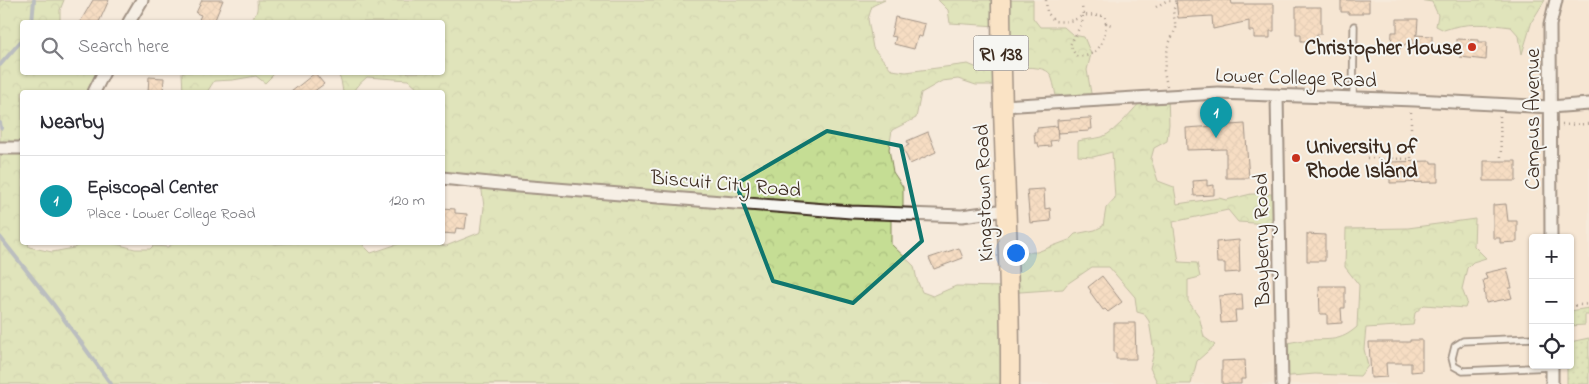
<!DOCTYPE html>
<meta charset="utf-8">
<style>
body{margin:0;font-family:"Indie Flower",sans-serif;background:#f2f2f3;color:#2b2b33}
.controls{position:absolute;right:15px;bottom:15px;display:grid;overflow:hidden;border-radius:5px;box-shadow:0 1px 4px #0004}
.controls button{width:45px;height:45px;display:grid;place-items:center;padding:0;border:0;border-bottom:1px solid #e1e1e2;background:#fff;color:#2b2b33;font:25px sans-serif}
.you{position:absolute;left:1015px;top:252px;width:18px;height:18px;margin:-12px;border:4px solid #fff;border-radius:50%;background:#1a73e8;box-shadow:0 0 0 8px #1a73e833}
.badge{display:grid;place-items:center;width:32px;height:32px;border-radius:50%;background:#c8321e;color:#fff;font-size:16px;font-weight:700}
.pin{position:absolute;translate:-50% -41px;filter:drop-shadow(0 1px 2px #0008)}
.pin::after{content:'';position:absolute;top:26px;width:18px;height:15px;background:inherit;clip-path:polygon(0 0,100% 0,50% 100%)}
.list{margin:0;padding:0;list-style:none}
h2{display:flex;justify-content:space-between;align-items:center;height:65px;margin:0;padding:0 20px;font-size:21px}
h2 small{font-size:16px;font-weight:400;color:#7c7c81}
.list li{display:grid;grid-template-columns:32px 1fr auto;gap:15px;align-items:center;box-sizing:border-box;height:90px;padding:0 20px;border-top:1px solid #e1e1e2}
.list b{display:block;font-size:19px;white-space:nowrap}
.list p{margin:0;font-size:16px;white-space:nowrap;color:#7c7c81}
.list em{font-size:16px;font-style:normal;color:#7c7c81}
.icon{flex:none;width:28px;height:28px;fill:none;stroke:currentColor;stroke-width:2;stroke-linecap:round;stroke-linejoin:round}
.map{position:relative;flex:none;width:1589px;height:384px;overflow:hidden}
.search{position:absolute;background:#fff;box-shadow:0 1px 4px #0004;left:20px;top:20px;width:425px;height:55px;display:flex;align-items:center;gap:12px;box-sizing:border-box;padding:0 18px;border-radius:5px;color:#7c7c81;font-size:19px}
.panel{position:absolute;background:#fff;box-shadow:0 1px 4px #0004;left:20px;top:90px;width:425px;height:155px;border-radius:5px}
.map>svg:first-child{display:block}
</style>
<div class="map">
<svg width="1589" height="384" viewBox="0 0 1589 384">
<defs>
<pattern id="grass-dots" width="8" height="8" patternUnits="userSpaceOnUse" patternTransform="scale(1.25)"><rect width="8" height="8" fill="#c5dd94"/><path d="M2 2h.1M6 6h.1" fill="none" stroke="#aabe7f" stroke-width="1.8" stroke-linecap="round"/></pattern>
<pattern id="forest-crowns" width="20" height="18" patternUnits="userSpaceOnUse" patternTransform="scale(1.25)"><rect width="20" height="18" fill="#c5dd94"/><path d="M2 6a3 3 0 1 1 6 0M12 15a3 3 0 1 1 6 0" fill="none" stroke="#aabe7f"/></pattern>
<pattern id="building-cross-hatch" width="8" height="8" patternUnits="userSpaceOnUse" patternTransform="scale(1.25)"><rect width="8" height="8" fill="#f7cea6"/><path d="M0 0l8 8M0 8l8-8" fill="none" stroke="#d5b18e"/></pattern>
</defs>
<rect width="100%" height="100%" fill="#f6eadb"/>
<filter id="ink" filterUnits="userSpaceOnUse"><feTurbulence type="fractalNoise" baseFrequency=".02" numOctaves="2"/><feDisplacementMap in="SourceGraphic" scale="10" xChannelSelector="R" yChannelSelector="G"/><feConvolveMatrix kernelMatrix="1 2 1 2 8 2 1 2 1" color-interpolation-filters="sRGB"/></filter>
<g filter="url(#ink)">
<path fill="#f6e2cb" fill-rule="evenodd" d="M1002,0h587v384h-573zM1533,238h37v127h-37z"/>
<path fill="url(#grass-dots)" stroke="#808459" d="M1589,308v7h-4v10l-15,1v-15z
M1589,338v46h-22v-19h3v-23z"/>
<path fill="url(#forest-crowns)" stroke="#808459" d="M0,0h64l-4,10v12h-38v50l82,1 -10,19h-72v150l6,1 1,4 23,5 22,-4 9,-6 29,1 23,6h15l3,-3 15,1 7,-5h96l4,2 24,-2h61l11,11 30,-10h27l18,3 35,-14 3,-25 -3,-24 -38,-5 -1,-86h-22l-1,-2 -11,-10 -41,-3 -11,10 -3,5h-10l-2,-12 -4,-7 105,-1v-50h-194c9,-7 10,-11 9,-22h628l-13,6 -4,13 5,29 19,22 14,2 62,-8 7,3h23l-1,-41 -47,-3 -2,-13 -10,-10h95v18l7,9h24l9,8 11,2 7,17 -4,16 5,29 -35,2c-2,-8 -3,-20 -7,-27 -6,-10 -38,-6 -49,-5l-2,16h-23l-18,-6 -16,2 -21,12 -5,25 -24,12 -3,19 4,23 10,15v24l-12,2v31l23,22 3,14 5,12 11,4 23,-10 49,1v-34l32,-1 32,-12 6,-6 20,-4 8,-4 3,-18 9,-10 -3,-46 -19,5 -15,-1v-15c7,-2 17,-2 24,-4 15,-6 31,-28 43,-40l23,-2 1,29 -2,17 -13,7 -3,11 7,22 16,6 3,17 42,-6 7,2 25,-6h23l1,19 -5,11 -32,-2 -10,-12 -55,12 6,40 18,1 3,14 -12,3v21l11,15 5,21 11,8 -18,16 -6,23h-33l-8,-16 4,-16 -5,-31 -5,-7 -7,-2 -2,-15 -26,-30h-17l-25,17 -4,5 -57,4 2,91h-1008z
M1419,0h126l-13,21 -10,33 -3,-18 -8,-9c-23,-3 -45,-5 -67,3l-8,-4 2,-11 -6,-13z
M182,73v-1l93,1 -10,10 -9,-7 -23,4 -19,1 -7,11h-24z
M1475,219l-1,27 12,12 -13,4 -6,6 -5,21 5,13 -2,6 -41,-3 -9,8 -2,12 -47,3 -2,21 4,17 -8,10 -45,-2 -36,3 -1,-32c10,-2 21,-5 31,-5 21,-1 31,2 48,-13l2,-42 -14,-18 1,-38 62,-1z"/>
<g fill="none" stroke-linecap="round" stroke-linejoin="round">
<path stroke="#73899e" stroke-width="4" d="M32,22l2,-22
M0,65l22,-25
M0,123l1,5
M0,237l53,67 58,80"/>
</g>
<path fill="url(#building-cross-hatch)" stroke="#3b2a1e" d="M93,0h16l-10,22h-19z
M202,0h21l-9,22h-16l3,-7 -5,-2z
M1176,0h55l1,4h42v27h-4v7h-16v-7h-5v-10l-36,8 -1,-13 -34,2z
M1341,0h28v12h-7v2h-14v-2h-7z
M1296,7h25v27h-4v7h-16v-7h-5z
M895,17l30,7 -3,13 -4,-1 -4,13 -20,-5 2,-7 -5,-1z
M1397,19h21l-1,15 -2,1 17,1v11l-19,-1v-8l-15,12h-7l1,-18h5z
M1457,39l21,1v2h9l-1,18 -26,-3v-6h-3z
M315,73l9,11 -11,8h-22z
M149,77l15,1 -1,14h-15z
M1088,118h3l1,11h-3v2l-31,2 -1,-13z
M1245,124l4,54h-23v-29l-39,1 -1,-22z
M1057,126l1,14 -8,1 1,5 -12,1 -1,-4h-3l-1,-11h3v-4z
M928,132l8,20 -26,12 -7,-16 6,-3 -2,-4z
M1431,161v2h7v19l-48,1v-21z
M1484,161h32v20h-32z
M1207,180v6l7,-1v10l-20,1 -1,-15z
M1044,189l1,20 5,-1 1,13 -21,2 -3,-33z
M1506,204l2,17h9v21l-17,1v-5h-7v-33z
M442,208l13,1v4l12,1 -2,15 -9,-1 -1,6 -13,-1z
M1307,234l18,1v26h-18z
M1239,240l1,32 -15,1v-10h-8l-1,-21z
M959,248l4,10 -29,11 -5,-11z
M1507,268l5,20h-3l3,10 -26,5 -2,-13h1l-2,-10 4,-1 -2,-6z
M1102,276l20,26 -14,10 -3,-3 -2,1 -13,-18 1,-1 -3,-4z
M1319,286h26v22h-4l1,15 -15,1v-10h-7z
M1242,294l1,16h-8l1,12 -15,1 -2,-27z
M1114,323h21l1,36h-20v-6h-2z
M1410,340h12v31l-11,1v-9h-25l1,14 -16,1 -2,-36h41z
M1245,360l1,19h-5v5h-19v-23z"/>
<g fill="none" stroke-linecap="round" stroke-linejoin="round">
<g stroke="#3b2a1e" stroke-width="9">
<path id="service" d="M1353,97l1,-71
M1533,338l-70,3 -8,5 -3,12 2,8 9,5 89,-4"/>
</g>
<g stroke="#3b2a1e" stroke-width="15">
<path id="minor" d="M129,22l13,-22
M94,92l10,-20
M1277,95l5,289
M1002,106l216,-13 197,7 135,7 39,-3
M0,148h22
M442,178l76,8 333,26 111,4 44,-6
M1551,238l-1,-213 6,-25
M1552,365v19"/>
</g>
<g stroke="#3b2a1e" stroke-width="21">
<path id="primary" d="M1001,0c0,128 10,256 9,384"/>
</g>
<path stroke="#3b2a1e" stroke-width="2.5" stroke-dasharray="1 4" stroke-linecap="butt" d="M1046,0l1,12 7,9c10,1 20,1 29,-6l-1,-9
M1156,7l10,-6h11l-4,10 3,17 -8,18 -4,25 3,15
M1106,23l-1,-7 -22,-1 -1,8 -12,22 6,11c21,3 29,-14 30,-33l8,3
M1500,116l1,43
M1562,125l27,-1
M1367,158l44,1v-47
M1570,306l19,-2"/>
<use href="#service" stroke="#f6f6f2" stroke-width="5.5"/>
<use href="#minor" stroke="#f6f6f2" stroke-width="11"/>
<use href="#primary" stroke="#fedbac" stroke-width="18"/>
</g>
</g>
<path d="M0 0H1589V384H0ZM827,131l74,15 21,95 -69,62 -80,-22 -37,-97z" fill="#f6eadb" fill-opacity=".55" fill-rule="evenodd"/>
<path fill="none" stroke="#0f766e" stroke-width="4" stroke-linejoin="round" d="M827,131l74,15 21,95 -69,62 -80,-22 -37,-97z"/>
<g fill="#c8321e" stroke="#f6f6f2" stroke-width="2">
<circle cx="1472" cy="47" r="5"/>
<circle cx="1296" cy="158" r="5"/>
</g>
<g text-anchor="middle" stroke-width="4" stroke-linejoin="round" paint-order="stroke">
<rect fill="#f6f6f2" stroke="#73675e" stroke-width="1" x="973.5" y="35.5" width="55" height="35" rx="4"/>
<g font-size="20" font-weight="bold" fill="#3b2a1e">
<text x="1001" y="60">RI 138</text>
</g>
<g font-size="21" font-weight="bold" fill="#3b2a1e" stroke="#f6f6f2" text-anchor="end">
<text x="1462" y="54">Christopher House</text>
<text x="1306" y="153" text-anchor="start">University of<tspan x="1306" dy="24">Rhode Island</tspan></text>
</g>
<g font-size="21" fill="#3b2a1e" stroke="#f6f6f2">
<text transform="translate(1296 77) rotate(2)" y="7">Lower College Road</text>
<text transform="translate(1532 119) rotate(-90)" y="7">Campus Avenue</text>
<text transform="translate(726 183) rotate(5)" y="7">Biscuit City Road</text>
<text transform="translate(983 193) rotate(-92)" y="7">Kingstown Road</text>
<text transform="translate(1261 240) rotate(-91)" y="7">Bayberry Road</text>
</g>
</g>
</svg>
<div class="controls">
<button>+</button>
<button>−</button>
<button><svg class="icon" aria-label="locate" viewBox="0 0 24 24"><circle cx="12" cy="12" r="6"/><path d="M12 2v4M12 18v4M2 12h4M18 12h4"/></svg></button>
</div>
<div class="you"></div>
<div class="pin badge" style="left:1216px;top:138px;background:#0f9aa8">1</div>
<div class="search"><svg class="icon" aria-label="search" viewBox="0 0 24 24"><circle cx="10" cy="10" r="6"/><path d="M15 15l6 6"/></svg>Search here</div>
<section class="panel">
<h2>Nearby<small></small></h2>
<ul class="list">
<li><span class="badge" style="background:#0f9aa8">1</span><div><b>Episcopal Center</b><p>Place · Lower College Road</p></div><em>120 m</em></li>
</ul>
</section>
</div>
